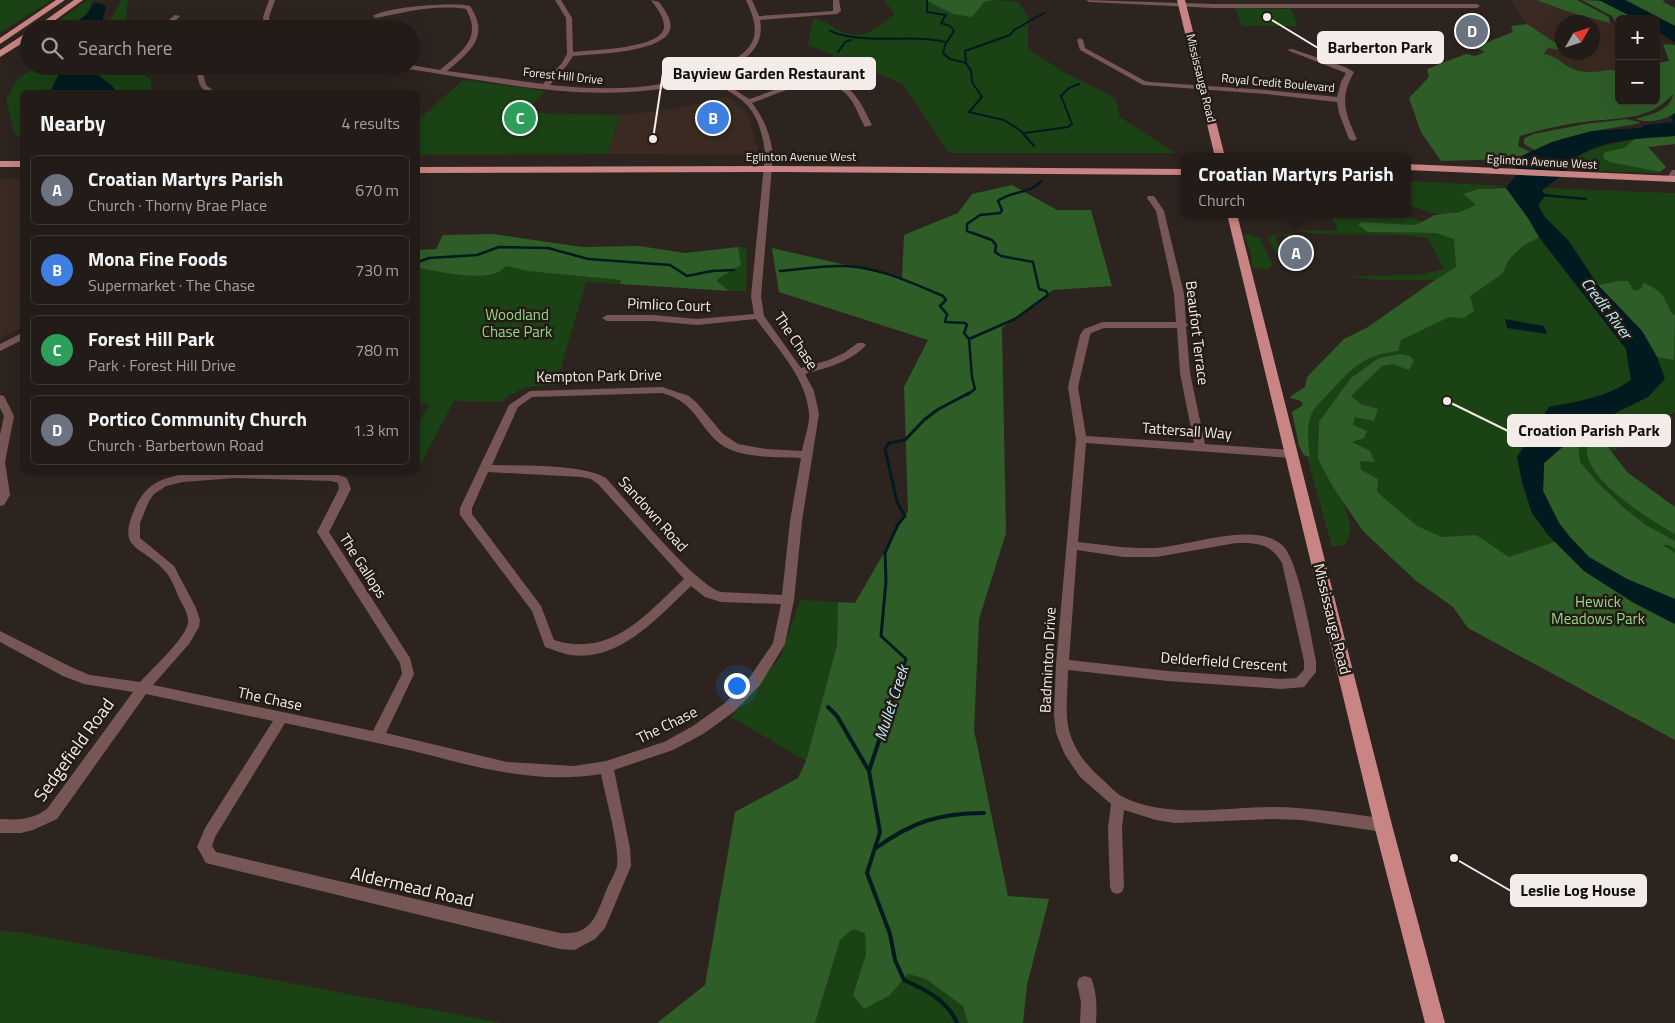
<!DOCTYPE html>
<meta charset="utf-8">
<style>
body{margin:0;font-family:"Titillium Web",sans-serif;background:#2a2420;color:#f1f3f6}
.controls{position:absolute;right:15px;top:15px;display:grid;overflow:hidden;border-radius:8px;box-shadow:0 5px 20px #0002}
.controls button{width:45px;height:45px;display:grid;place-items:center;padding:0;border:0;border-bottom:1px solid #3f3936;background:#221b17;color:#f1f3f6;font:25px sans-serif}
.compass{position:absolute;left:1555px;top:15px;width:45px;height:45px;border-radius:50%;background:#221b17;box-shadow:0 5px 20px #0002;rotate:51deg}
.you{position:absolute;left:736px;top:685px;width:18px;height:18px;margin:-12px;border:4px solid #fff;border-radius:50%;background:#1a73e8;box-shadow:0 0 0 8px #1a73e833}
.badge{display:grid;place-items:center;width:32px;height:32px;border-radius:50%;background:#8c9099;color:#fff;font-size:16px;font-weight:700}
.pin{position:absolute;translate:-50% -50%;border:2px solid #fff;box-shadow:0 1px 5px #0006}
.popup{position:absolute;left:1181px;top:153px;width:230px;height:65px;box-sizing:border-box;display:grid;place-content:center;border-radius:8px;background:#221b17;filter:drop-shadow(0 1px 4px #0005);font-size:16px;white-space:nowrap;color:#a2a1a1}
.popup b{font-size:19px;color:#f1f3f6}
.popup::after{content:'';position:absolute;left:50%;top:100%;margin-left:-10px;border:10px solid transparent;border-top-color:#221b17}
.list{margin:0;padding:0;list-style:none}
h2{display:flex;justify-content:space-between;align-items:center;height:65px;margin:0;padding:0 20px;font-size:21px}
h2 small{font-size:16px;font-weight:400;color:#a2a1a1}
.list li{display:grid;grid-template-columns:32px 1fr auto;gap:15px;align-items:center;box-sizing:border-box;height:70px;margin:0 10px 10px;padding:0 10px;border:1px solid #3f3936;border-radius:8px}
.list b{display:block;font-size:19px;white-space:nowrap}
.list p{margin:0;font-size:16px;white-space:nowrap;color:#a2a1a1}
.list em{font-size:16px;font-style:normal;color:#a2a1a1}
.icon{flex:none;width:28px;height:28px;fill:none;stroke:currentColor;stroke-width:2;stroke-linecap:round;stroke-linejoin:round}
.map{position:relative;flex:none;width:1675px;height:1023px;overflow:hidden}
.search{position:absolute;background:#221b17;box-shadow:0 5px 20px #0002;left:20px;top:20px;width:400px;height:55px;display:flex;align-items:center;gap:12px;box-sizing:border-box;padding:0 18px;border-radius:28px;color:#a2a1a1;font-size:19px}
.panel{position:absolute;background:#221b17;box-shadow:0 5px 20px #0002;left:20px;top:90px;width:400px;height:385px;border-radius:8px}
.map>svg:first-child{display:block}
</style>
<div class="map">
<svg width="1675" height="1023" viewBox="0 0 1675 1023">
<rect width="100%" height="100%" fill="#2e241f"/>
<path fill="#3a2a21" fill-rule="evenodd" d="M1510,0h24l85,25v45l-31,3 -15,-4 -18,-12 -11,-3 4,-6 11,2 3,-3 -35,-23zM1562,22h30v30h-30z
M728,97l17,14 4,8 8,28v5l-4,3 -145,-1 12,-39 50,-5z
M0,179h22v149l-22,10z"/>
<path fill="#1b4215" d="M0,0h52l-52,33z
M88,0h7l-6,2 2,3 -4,9 -20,15h-20z
M121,0h7l-4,29h-17c2,-12 11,-19 14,-29z
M884,0h41l28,14 26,-5 5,-7 9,-2 25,2 10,15v32l39,25 48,24 5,19 55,36h-226l-46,-69 -95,-39 5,-26c11,1 16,6 25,11 24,13 39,-2 57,-16z
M1235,8l56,1 7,17h-56z
M40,66h32l-14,10 -8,16h-28v44l-7,-1 -9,-35 12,-22z
M86,66h48l17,14 1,12h-35l-6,-7z
M463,80l82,11 -19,19 24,4 70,1 -12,39 -190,1v-35z
M1635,139l-11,9 -19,4 4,10 51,10 -2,1 -93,-3c16,-23 45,-25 70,-31z
M1407,181l101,5 -30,3 -14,5 12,11c-32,13 -38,11 -69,-1z
M1544,188l131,5v219l-77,49 77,53v226l-192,-175 -143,-75 11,39 -5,15 -14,3 -36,-130 26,-31 186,-142 31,-7 87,112 5,31c-23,17 -55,22 -82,27l-31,50 4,25 10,31 16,22 -4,-72 39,-34 65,-32 -50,-112 -30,-45 -24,-24 -6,-11 8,-10 -4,-4z
M1330,214h71l21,8 -6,3 -53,-3 5,10 68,1 18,6 2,28 -21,13h-59l-27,-4 70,-1 25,-6 -16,-31 -22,-3 -87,-1 -25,-4 44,1z
M1248,234l12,4 12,27 -5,5 -15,-3v-10l-8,-22z
M1273,235c13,-1 29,-2 39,7l2,13h-5l-4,-10h-5l-3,-8 -17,-2 -5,3 6,13 3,1 1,2h-8l-9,-15z
M738,247h9l-1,44h-17l-12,-10 2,-3 21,-13z
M506,266l21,5 95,9 -2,4 -34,-2 -30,103c-25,1 -35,1 -55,17l-47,-1 -36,68v-43l11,-22 -11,-1v-135l53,8z
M800,600l38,2 -1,43 -31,116 -75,-44 50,-61z
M853,929l12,4 1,21 -13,41 36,1 19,-22 18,5 37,27 5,17h-153l25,-83z
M0,931l18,1 484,91h-502z"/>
<path fill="#2e5d28" d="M925,0h68l-9,2 -12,15 -19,-3z
M1536,0h41l32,17 1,6 -38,-10z
M1582,0l20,1 34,18h-17v4l-4,-1 -3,-6z
M1625,0h39l-1,2 12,6v18z
M1527,24l35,23 -3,3 -11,-2 -4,6c16,3 19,12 32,16 18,5 27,-1 43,0v31h37v-38l13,-2 -6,-17 12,1v68c-10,7 -27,11 -39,6 14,-5 35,-8 37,-25 -24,28 -56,23 -89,28 -18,2 -46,8 -64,14l-2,10 14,7 -17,6 -74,2 -20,-29 -12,-34 20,-21 -2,-8 39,-15 9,2 10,-4 -10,-5 38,-15 -2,-6z
M1627,119l14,4c-36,7 -73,9 -105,28l-12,-7v-6l10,-4 51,-10z
M1675,136v8l-27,3 18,20 -6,5 -51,-10 -6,-4 2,-6 19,-4 11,-9z
M1012,185l45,25h34l21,76 -59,4 -51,38 4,205 -27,86 -5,111 34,166 41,3 -22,86 -4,38h-55l-5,-17 -37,-27 -18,-5 -19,22 -25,13 -11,-14 13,-41 -1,-21 -12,-4 -13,11 -25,83h-158l48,-38 30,-173 63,-34 8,-17 31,-116 1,-43 17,1 53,-92 -4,-124 24,-47 -149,-48 -7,-44 130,30 2,-43 54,-22 14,-19z
M1506,188l22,30 11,19 -16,9 -14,13 -7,15 -32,22 4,15 -10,7 -15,-1 -48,23 -3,11c-34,4 -45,16 -67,40 -6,7 -14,13 -18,20 -7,12 -5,33 -3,46l-6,-2 -5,-9 -7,-34 11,-7 -2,-4 -11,-3 1,-2 14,-9 2,-10 37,-38 24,-12 67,-47 21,-13 -2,-28 -18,-6 -68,-1 -10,-7 4,-3 54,3 19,-10 24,-3 17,-7 -13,-11 15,-5z
M493,234l89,13 57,-1 46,7 53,-6 3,18 -22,13 -2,3 12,10 -109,-7 1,-4 -94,-9 -21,-5c-15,19 -67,5 -88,2v-18l18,-1 7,-14z
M1619,281h9l6,10 8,-3 1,-5c20,8 20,12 29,31l3,1 -1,45 -17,-3 -15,-26 -44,-46z
M1400,354l10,2 4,5 -5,9 -16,-6 -11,2 -31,30 10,8 17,5 -4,12 -19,-4 -2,8 14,6 -3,7 -12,4 18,9 5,11 -15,-1 1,9 17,9 -1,13 40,34 25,11 34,-2 33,22 46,-15 29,29 50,32 41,21v116l-207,-112 -15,-21 -38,-27 -52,-49 -30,-44 -15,-28 1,-37 32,-44 28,-20z
M1597,433l30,39 48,35v27c-23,-13 -119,-70 -78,-101z
M1577,435l3,27 18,21 26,25 22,17 29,16v8l-6,-4h-6l12,8v46l-48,-20 -38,-22 -19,-20 -11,-14 -16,-32 1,-28z"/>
<path fill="#001a20" d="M1599,0h26l50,26v17l-19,-13v-11h-20z
M94,3l9,1 3,3 -6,22h-33l20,-15z
M72,66h14l25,19 6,7h-67l8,-16z
M1675,113v23c-31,2 -79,3 -103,25 -4,4 -6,9 -9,13 -6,6 -15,10 -21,17l4,4 -8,10 6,11 24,24 30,45 44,46 15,26 8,22 -17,18 -65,32 -39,34 -1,28 16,32 11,14 19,20 38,22 48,20v25l-41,-21 -50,-32 -36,-36 -16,-22 -10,-31 -5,-25 32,-50c27,-5 59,-10 82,-27l-5,-31 -87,-112 -11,-19 -22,-30 10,-13 -1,-16 37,-17 40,-11 49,-3 4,-3 28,-3 -2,-6z
M1505,319l39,7 3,8 -40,-6z"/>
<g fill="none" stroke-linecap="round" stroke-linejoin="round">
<path stroke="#001a20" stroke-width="2" d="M927,0v12l19,3 -5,8 9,3 4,5 -9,14 -2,8 7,6 16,4 5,8 1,11 10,15 -13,15 35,8 17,11 13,15
M830,31c38,15 77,2 116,11
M838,52l7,-10 6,-2
M966,63l-1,-12 45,-16 4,-5 30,-17
M1025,133l43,-6 4,-3 -11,-28 8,-8 10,-4"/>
<path stroke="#001a20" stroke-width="2.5" d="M1542,195l44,4
M418,262l11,-4 48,-3 22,-8 49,1 40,11 82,6 17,11 25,-5 22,-1
M780,271c22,-2 44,-6 66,-5 35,2 66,17 97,30l3,4 -6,6 7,8 -2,8 20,1 2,2 -3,8 5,6
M967,395l8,-6 -3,-12 -3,-38 46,-20 33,-24 -2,-4 -7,-2 -6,-27 -32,-6 -6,-4 1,-7 -4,-5 -25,-9v-7l13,-9 20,-2 2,-3 -4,-9c13,-11 32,-6 43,-20"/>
<path stroke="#001a20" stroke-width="3" d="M902,672l4,-13 -25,-23 5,-55 -1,-28 13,-29 7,-8 -8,-14 -12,-53 4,-6 16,-3 19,-20 13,-10 32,-17"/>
<path stroke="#001a20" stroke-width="4" d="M902,671l-33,100 11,61 -13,41 23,61 5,26 9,20c22,10 43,20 53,43
M828,707l9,9 32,55
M876,848c36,-26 63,-35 108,-35"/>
<path fill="#775756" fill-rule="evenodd" d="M269,0h6l-6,17 2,12h-6l-2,-12z
M555,0h6l11,18 1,34c18,-2 87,-3 91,-24 1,-10 -8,-21 -13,-28l8,2c5,7 14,18 11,28 -8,23 -77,24 -97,26l-6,9 -17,20c59,6 115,6 170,-19 13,-5 30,-14 34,-29 3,-13 -3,-26 -8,-37h6l7,16 74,-5v-11h6l2,11 -4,3 -77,6c6,33 -23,44 -48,55l37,24c30,-9 75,-34 103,-7 9,9 14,22 20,33l-7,2c-6,-10 -9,-22 -17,-31 -24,-27 -69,-2 -96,7 12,15 19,33 21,52l-12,141 3,20 37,52 28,-8 15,-7 14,-10h6l2,2c-15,17 -40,23 -61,29l9,17 5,23 -17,107 -8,79 -9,44 -25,41 -25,26 -32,23 -30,16 -59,20 16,78 1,18 -26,62 -10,11 -15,8 -5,3 -15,-1 -354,-86 -9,-16 8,-19 68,-107 -127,-27 -89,125 -24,11 -12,3h-21v-14c18,1 32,1 47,-10l86,-117 -49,-8 -21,-8 -63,-34v-11l73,37 17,7 50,7c11,-12 46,-44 48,-59 1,-9 -5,-17 -9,-25 -4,-9 -7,-19 -14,-27 -24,-27 -50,-19 -29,-65 13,-28 35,-30 63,-34h117l16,1 15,5 4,11 -22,43 81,126 4,16 -28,59 121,29 67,4 32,-5 58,-19 29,-16 32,-23 25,-26 23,-34 8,-39 -60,-2 -16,-5 -14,-11c-32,30 -71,76 -120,69 -9,-1 -18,-6 -26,-8l-13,-36 -72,-96v-7l49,-103 21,-14 132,-4 27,9 8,7 26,31 15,10 28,5 36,2c2,-12 8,-26 7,-38 -3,-36 -33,-66 -53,-94l-59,6 -44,-4h-46l-5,-3 5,-3h46l44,4 57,-5 -3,-18 14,-141c-1,-17 -7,-39 -19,-51 -10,-10 -27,-18 -40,-26 -99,32 -205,4 -305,-10l-3,-2 13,-1 29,5c21,-18 43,-32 26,-61 -30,-5 -61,3 -90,9l-3,-2c14,-9 79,-14 97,-10 20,30 1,45 -23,65l96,13 19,-21 5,-9 -1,-36zM662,393c37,10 36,37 63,54 19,11 55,10 76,11l-11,63 -8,74 -61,-3c-25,-6 -94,-91 -115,-114 -24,-14 -85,-12 -114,-13l26,-58 14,-10zM488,472l93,5 10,2 7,5 86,95c-39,36 -72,79 -130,61l-13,-34 -69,-92v-6zM236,478l95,3 7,2 1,6 -22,43 83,131 2,11 -29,57 -220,-46 36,-41 10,-17 1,-7 -4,-12 -22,-42 -34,-28v-15l9,-22 5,-7 12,-8 17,-4zM285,723c42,9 83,18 124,27 65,16 124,35 192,24 4,21 19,73 16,92 -2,8 -8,17 -11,25 -10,25 -15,45 -46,42l-344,-81 -4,-6 3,-9z
M1086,0l128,4h263l3,2 -3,2h-263l-125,-6z
M175,15l5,1 -4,4 -3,9h-6l3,-10z
M1080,38l3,2 2,8 60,33 5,1 116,8 71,7 4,-15 5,-9 -59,-23 5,-1 53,18 9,5c-15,27 -9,41 3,67l-4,2 -4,-2 -10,-26 -2,-11 -71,-8 -123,-9 -63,-35 -3,-10z
M194,66h7l5,19 9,7c-20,0 -14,-13 -21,-26z
M1672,170h3v8l-2,3h-6l-1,-2z
M1148,196h6l10,15 20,83 2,29 2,2 -2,2 4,46 15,71 86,6 5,4 -5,4 -205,-15 -8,99c26,3 51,7 76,6 34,-1 104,-29 130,-1 15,17 27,89 32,114v11l-12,15 -23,2 -113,-8 -100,-11c0,20 -4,45 2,64 6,19 19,34 33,46 6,5 13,14 20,17 43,22 104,10 150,10 37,0 74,7 110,11l5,2 2,5 -2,5 -5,2 -81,-12 -29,-1 -98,4 -19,-3 -32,-10 -2,18 2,59 -2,5 -5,2 -5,-2 -2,-5 -2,-59 3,-24 -31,-27 -15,-22 -9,-22 -2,-18 2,-51 20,-225 -8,-52 12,-52 4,-6 19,-7h73l-2,-28 -18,-83 -9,-13zM1104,328h73l3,45 14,70 -108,-7 -8,-49 12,-52 1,-2zM1236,543c22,0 34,0 46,20l22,98v9l-8,8 -15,1 -113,-8 -99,-11 8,-110 47,7h32z
M22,333v7l-22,11v-7z
M0,395l4,1 10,20 -9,46 5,33 -6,10 -4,1v-71l4,-19 -4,-8z
M1085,976l6,2c6,15 6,29 5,45h-16l1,-21 -4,-18 2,-6z"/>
<path fill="#c88583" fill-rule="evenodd" d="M56,0h9l-65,44v-6z
M74,0h9l-40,29h-10z
M1177,0h8l40,157h-10z
M26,33h3v6l-29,18v-7z
M0,161h22v6h-22z
M1407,164l268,12v6l-268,-12z
M780,166l405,3v6l-405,-3 -362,1v-6z
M1227,214h10l155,611 53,198h-20l-51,-198z"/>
</g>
<g text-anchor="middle" stroke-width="5" stroke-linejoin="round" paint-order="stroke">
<g font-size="12" fill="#f3ece8" stroke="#241b15">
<text transform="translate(563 76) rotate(6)" y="4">Forest Hill Drive</text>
<text transform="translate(1201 78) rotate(76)" y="4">Mississauga Road</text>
<text transform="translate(1278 83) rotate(5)" y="4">Royal Credit Boulevard</text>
<text x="801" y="161">Eglinton Avenue West</text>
<text transform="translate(1542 162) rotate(3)" y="4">Eglinton Avenue West</text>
</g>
<g font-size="15" fill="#f3ece8" stroke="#241b15">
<text transform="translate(669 305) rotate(2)" y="5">Pimlico Court</text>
<text transform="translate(1197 333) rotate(83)" y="5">Beaufort Terrace</text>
<text transform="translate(796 341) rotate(56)" y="5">The Chase</text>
<text transform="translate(599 376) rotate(-1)" y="5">Kempton Park Drive</text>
<text transform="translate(1187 431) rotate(4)" y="5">Tattersall Way</text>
<text transform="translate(653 514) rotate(48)" y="5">Sandown Road</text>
<text transform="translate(363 566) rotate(57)" y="5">The Gallops</text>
<text transform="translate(1332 619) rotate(76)" y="5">Mississauga Road</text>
<text transform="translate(1048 660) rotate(-87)" y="5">Badminton Drive</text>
<text transform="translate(1224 662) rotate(4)" y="5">Delderfield Crescent</text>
<text transform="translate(270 699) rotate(12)" y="5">The Chase</text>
<text transform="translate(667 725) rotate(-26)" y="5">The Chase</text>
</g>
<g font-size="15" fill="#93d789" stroke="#241b15">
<text x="517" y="320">Woodland<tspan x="517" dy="17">Chase Park</tspan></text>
<text x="1598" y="607">Hewick<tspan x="1598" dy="17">Meadows Park</tspan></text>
</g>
<g font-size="16" font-style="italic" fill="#bdedf8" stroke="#241b15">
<text transform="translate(1607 308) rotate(53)" y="6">Credit River</text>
<text transform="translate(891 703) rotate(-72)" y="6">Mullet Creek</text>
</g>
<g font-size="18" fill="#f3ece8" stroke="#241b15">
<text transform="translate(74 750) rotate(-54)" y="6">Sedgefield Road</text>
<text transform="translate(412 887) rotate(13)" y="6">Aldermead Road</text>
</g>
</g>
<path fill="none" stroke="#f3ece8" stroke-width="2" d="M1267 17L1318 48M653 139L663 73M1447 401L1508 431M1454 858L1511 891"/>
<g fill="#f3ece8" stroke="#241b15" stroke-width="2">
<circle cx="1267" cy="17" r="5"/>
<circle cx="653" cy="139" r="5"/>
<circle cx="1447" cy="401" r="5"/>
<circle cx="1454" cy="858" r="5"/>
</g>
<g fill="#f3ece8" stroke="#f3ece8" stroke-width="2">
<rect x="1318" y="32" width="125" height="31" rx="5"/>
<rect x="663" y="58" width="212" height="31" rx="5"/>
<rect x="1508" y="415" width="162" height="31" rx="5"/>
<rect x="1511" y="875" width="135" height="31" rx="5"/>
</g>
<g font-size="16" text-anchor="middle" font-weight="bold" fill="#111">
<text x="1380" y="53">Barberton Park</text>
<text x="769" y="79">Bayview Garden Restaurant</text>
<text x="1589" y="436">Croation Parish Park</text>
<text x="1578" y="896">Leslie Log House</text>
</g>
</svg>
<div class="controls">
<button>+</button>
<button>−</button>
</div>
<svg class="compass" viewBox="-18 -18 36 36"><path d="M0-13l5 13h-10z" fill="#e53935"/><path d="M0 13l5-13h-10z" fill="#a2a1a1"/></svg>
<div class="you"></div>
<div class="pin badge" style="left:1296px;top:253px;background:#6b7280">A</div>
<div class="popup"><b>Croatian Martyrs Parish</b>Church</div>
<div class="pin badge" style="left:713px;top:118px;background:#3f7fe0">B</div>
<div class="pin badge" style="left:520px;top:118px;background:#2e9e5b">C</div>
<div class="pin badge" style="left:1472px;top:31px;background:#6b7280">D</div>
<div class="search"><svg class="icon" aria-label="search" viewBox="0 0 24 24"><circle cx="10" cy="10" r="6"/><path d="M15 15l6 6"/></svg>Search here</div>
<section class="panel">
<h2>Nearby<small>4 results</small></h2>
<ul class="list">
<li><span class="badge" style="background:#6b7280">A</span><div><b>Croatian Martyrs Parish</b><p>Church · Thorny Brae Place</p></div><em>670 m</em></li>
<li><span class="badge" style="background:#3f7fe0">B</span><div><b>Mona Fine Foods</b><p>Supermarket · The Chase</p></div><em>730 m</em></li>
<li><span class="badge" style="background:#2e9e5b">C</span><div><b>Forest Hill Park</b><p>Park · Forest Hill Drive</p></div><em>780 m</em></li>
<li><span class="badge" style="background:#6b7280">D</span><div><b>Portico Community Church</b><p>Church · Barbertown Road</p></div><em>1.3 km</em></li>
</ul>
</section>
</div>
